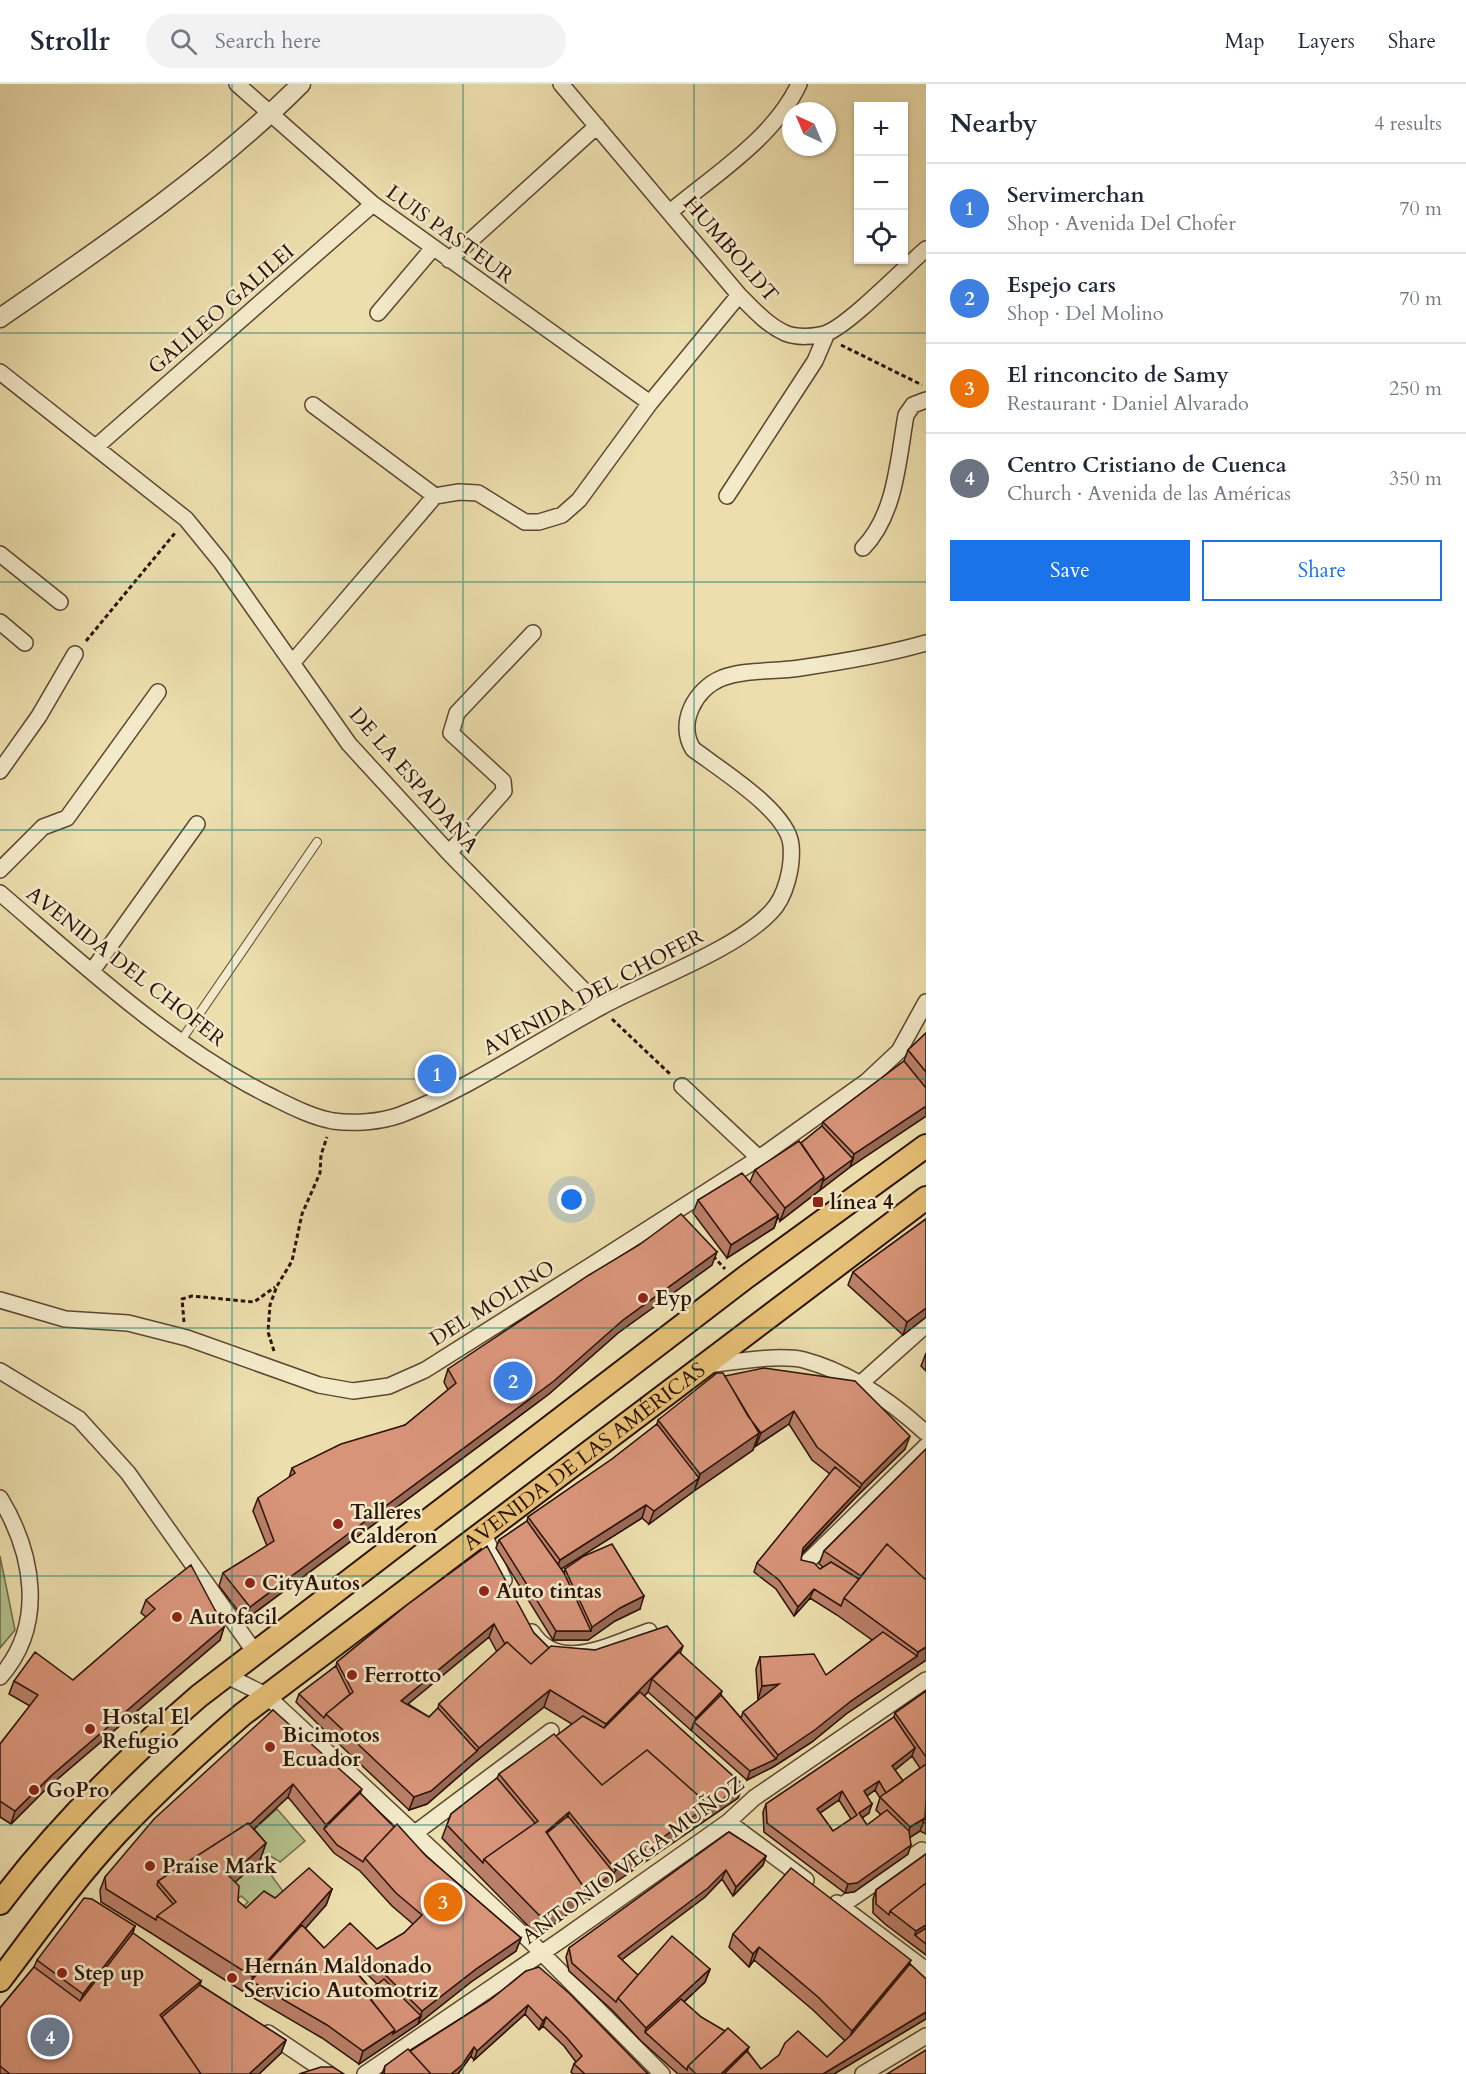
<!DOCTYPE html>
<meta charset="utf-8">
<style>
body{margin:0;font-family:Cardo,serif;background:#f2f2f3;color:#1f2937}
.controls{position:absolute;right:18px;top:18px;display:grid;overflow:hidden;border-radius:0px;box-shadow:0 2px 4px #0004}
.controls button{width:54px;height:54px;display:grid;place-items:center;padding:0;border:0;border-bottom:2px solid #e0e1e3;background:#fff;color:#1f2937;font:30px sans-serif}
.compass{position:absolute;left:782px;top:18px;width:54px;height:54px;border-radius:50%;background:#fff;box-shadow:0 2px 4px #0004;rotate:316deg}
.you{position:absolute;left:572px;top:1116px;width:21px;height:21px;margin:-15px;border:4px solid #fff;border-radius:50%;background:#1a73e8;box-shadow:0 0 0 9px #1a73e833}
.badge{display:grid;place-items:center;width:39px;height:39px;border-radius:50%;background:#1a73e8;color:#fff;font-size:20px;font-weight:700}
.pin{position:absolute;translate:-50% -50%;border:3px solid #fff;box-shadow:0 2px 6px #0006}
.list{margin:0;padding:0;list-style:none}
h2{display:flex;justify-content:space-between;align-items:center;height:78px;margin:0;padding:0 24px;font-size:26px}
h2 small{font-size:20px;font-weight:400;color:#747a83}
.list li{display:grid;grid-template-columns:39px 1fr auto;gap:18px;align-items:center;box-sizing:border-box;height:90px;padding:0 24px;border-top:2px solid #e0e1e3}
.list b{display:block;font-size:22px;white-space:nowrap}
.list p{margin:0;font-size:20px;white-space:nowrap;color:#747a83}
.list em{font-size:20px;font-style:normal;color:#747a83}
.actions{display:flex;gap:12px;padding:18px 24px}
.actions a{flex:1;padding:14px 0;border:2px solid #1a73e8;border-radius:0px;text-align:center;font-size:21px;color:#1a73e8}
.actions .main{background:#1a73e8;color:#fff}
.icon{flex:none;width:33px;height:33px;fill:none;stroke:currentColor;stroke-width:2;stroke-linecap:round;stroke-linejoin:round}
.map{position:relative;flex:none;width:926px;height:1990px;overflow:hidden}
header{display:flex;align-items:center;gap:36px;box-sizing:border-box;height:84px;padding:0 30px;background:#fff;border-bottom:2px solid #e0e1e3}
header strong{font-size:28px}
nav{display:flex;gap:33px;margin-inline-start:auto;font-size:21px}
.search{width:420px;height:54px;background:#f2f2f3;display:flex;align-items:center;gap:15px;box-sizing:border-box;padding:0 21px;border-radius:33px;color:#747a83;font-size:22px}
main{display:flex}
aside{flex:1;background:#fff}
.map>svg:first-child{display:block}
</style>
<header>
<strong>Strollr</strong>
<div class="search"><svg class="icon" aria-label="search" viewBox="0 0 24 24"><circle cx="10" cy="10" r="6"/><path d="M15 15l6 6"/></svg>Search here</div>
<nav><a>Map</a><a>Layers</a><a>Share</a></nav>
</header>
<main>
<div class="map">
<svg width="926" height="1990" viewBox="0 0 926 1990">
<rect width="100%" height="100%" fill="#ecdead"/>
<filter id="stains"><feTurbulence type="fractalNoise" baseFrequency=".00333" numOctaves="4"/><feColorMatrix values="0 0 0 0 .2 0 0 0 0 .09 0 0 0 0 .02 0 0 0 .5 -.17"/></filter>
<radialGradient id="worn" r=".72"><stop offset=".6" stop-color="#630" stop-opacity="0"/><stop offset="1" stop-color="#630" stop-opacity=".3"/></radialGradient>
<path fill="#b3c28d" stroke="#706a4a" stroke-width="1.5" d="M0,1472l15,74 -15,18z
M277,1725l28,32 -25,21 -13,-8 -7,6 28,38 -56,19 16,-15 -7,-6 -8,7 -10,-10 19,-53z"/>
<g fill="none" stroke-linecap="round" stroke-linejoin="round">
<g stroke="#5c4631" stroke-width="10">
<path id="service" d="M180,958l137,-200"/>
</g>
<g stroke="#5c4631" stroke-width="18">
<path id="minor" d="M237,0l136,120 277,199
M561,0l178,211c14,14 28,30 46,38 11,5 31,4 42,0 23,-9 77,-65 99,-84
M670,128c44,-37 104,-74 129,-128
M449,176l148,-134
M378,229l55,-65
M0,288l186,147 35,43 128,182 100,109 151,154
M313,321l122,91
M97,362l276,-242
M727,412l88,-135 12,-28
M863,464c33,-34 35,-88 43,-133l7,-10 13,-5
M0,470l60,48
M0,538l25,21
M293,578l142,-166 24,-4 19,1 47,29h14l23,-7 17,-15 71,-97 89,-108
M0,687l39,-55 36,-62
M449,769l55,-62 -1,-10 -52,-48 6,-20 76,-80
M0,786l43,-43 24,-9 91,-126
M0,809c84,72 167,150 266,201 21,10 44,23 67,27 21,3 47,1 67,-6 71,-27 134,-72 201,-108 49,-27 133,-56 170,-95 15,-15 22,-46 20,-67 -3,-34 -72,-76 -98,-96 -16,-26 2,-60 29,-71 24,-9 52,-6 78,-10 42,-6 85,-13 126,-25
M92,887l105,-147
M682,1002l77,72
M0,1216l65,19 63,4 59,15 132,47 34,6 36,-5 36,-16 165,-104 169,-108 70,-50 38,-27 32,-30 27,-49
M707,1281c26,-3 72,-11 97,-5 45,12 88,42 122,73
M0,1287l79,48 49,54 126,178
M860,1300l66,-59
M0,1414c34,56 46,127 0,179
M483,1448l21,48
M803,1482l123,-120
M532,1548c27,43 81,11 117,-1
M225,1591l41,20 263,245 133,134
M728,1738l78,58
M415,1749l136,-102
M837,1819l89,67
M841,1822l81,-56
M268,1949l61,41
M365,1990l196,-134 167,-118 26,-24 172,-118
M863,1990l63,-38"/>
</g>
<g stroke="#5c4631" stroke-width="21">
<path id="tertiary" d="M0,234c103,-71 212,-145 301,-234"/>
</g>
<g stroke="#2c1308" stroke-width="26">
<g id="primary">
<path d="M0,1819c58,-77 126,-144 199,-207l547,-419 180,-131"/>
<path id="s1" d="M0,1896c38,-50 74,-101 117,-147 40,-42 82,-81 126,-119l683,-516"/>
</g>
</g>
<path stroke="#2c1308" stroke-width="3" stroke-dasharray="4.5 3" stroke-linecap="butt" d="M841,261l81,40
M86,557l89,-108
M612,935l58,55
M713,1172l12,13
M184,1238l-2,-23 10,-3 62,6 21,-15
M274,1267l-6,-19 2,-27 7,-19 15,-25 10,-47 18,-41 1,-18 6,-18"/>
<use href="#service" stroke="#f3eaca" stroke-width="8"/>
<use href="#minor" stroke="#f3eaca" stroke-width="15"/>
<use href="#tertiary" stroke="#f3eaca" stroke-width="18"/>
<use href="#primary" stroke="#e6bf76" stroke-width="22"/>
</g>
<path fill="#ba7f68" stroke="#2c1308" stroke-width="1.5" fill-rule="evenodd" d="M926,949v83l-76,51 -70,54 -2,-4 -4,11 -47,30 -34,-45 5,-13 52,-18 5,-12 46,-27 21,-17 1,-4 81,-61 4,-11z
M926,1135v98l-23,18 -55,-50 5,-13z
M712,1181l-94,68 -69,61 -304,226 -26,-34 4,-13 44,-27 -14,-35 5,-13 31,-20 3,-10 113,-43 43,-35 -4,-8 4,-13z
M926,1269v18l-5,-5z
M725,1292l180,73 -48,47 -55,58 -1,6 19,9 3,-2 -4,-3 5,-13 102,-102v211l-80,54 -34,28 -39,25 -26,13 -99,-88 -4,4 99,89 -5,13 -128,88 -31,20 -37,27 -9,-2 -91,-93 9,-24 46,-36 2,-4 57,-38 16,-12 -28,-17 -71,57 -46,40 -18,6 -88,-83 -25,-25 3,-8 37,-28 1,-4 70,-57 127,28 15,15 131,5 41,42 20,23 2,-6 17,-13h-2l-2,-30 4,-12 66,18 46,-35 -35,-25 -27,-17 -16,18 -18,-27 -22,-17 3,-9 73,-89 -18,-14 -23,-36 -33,22 -1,-2 -2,6 -59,41 -45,33 -7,-6 -81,51 3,4 1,-4 75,40 -25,12 -27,19h-35l-57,-92 3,-8 28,-19 1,-4 84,-58 45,-35 1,-4zM489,1553l8,15 -58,52 -1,4 -9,9 -21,-13z
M146,1516l78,27 -4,13 -173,148 -36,36 -11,-7v-73l30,-38 -21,-12 5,-13 59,-1 73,-63 -5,-4z
M926,1607v143l-6,-3 -10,6 -2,17 -54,38 -9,1 -81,-61 -1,-20 3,-8 128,-87 1,-4zM912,1672l8,12 -17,13 -8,-11zM875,1706l5,8 -4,12 5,5 -14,10 -5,-7 7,-5 -2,-17zM839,1716l12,19 -18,12 -13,-18z
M273,1626l87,83 34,34 32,29 95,82 -5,13 -45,31 -53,42 -59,40 -37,-26 -75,-44 -96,-61 -50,-31 -1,-12 5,-13zM288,1713l46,56 26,18 32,35 21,18 -9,9 -27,16 -53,-1 -19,-20 21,-23 6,-16 -57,9 -29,10 -8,-7 -3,-19 25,-22 6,-17 -12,-14zM364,1887l13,13 -9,8 2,-4 -11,-13z
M729,1748l37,24 -3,9 -30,31 -11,-17 -17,18 -84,63 17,15 72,-6 -5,13 -21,20 17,15 48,30 -2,4 14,18 66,-12 18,-16 -32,-31 -59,-50 -5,7 -20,-20 4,-13 177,30 16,15v40l-92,55h-156l-37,-33 -28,-30 -44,-40 -3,-14 3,-9z
M926,1770v101l-41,-31 -12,-11v-14l3,-9z
M135,1842l-2,7 68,48 -1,4 86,55 -5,13 -22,21h-259v-66l34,-41 3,-7z
M526,1887l122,103h-75l-2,-2 3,-8 2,-2 -12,-16 -21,-20 -4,4 -14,-16 -51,46 -3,-4 -13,18h-76l3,-8 105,-66z"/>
<path fill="#976855" stroke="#2c1308" stroke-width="1.5" d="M926,1022v10l-76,51 4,-13z
M853,1075l-3,8 -30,23 3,-9z
M824,1093l-4,13 -40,31 5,-13z
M778,1131l-4,13 -47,30 4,-13z
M717,1168l-5,13 -94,68 -69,61 -304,226 5,-13 373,-287z
M926,1224v9l-23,18 4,-13z
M794,1327l-5,13 -33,22 5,-13z
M759,1349l-6,17 -59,41 6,-17z
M910,1352l-5,13 -48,47 -58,60 4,-8 57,-60 2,-4z
M699,1394l-5,13 -45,33 5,-13z
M646,1421l-4,13 -87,55 5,-13z
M814,1505l-4,9 -16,18 4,-9z
M644,1512l-4,13 -25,12 -27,19h-35l3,-9h35l1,-4 28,-19z
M494,1540l-5,13 -92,76 4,-12z
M224,1543l-4,13 -173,148 -36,36 4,-13 37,-36z
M683,1562l-6,16 -25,17 -4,13 -48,49 6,-17z
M926,1563v13l-80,54 -34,28 -39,25 -26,13 3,-9 26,-12 2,-4 73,-54 66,-45 1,-4z
M779,1600l-4,13 -17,2 4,-13z
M550,1606l-6,17 -71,57 -46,40 -18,6 5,-13 63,-46 2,-3z
M722,1607l-4,13 -24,18 -3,9 5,-13z
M915,1664l-3,8 -23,19 3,-9z
M879,1697l-4,9 -14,10 3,-9z
M293,1700l-5,13 -46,43 5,-13z
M743,1701l-5,13 -128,88 -31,20 -37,27 6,-17 37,-27 29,-16 2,-3 93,-65z
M362,1705l-5,13 -33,27 2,-4z
M842,1707l-3,9 -25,17 3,-8z
M872,1720l-3,9 -13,9 3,-9z
M569,1728l-6,16 -19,7 2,-3z
M925,1734l-5,13 -14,9 4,-13z
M266,1759l-6,17 -37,33 6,-17z
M911,1761l-3,9 -54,38 -9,1 3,-9z
M766,1772l-3,9 -30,31 3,-9z
M726,1786l-4,9 -17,18 -90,68 3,-9z
M332,1805l-6,16 -70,79 -5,-3 2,-4z
M926,1841v9l-11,1 1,-4z
M135,1842l-8,24 -53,68 9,-24z
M521,1854l-5,13 -45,31 -53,42 4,-13 54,-42z
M759,1863l-5,13 -5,7 4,-13z
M368,1874l-4,13 -14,11 4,-12z
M911,1876l-5,12 -58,72 4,-13z
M710,1885l-5,13 -57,53 -3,-3 1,-4z
M201,1897l-6,17 -32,27 -3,-10z
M528,1921l-3,9 -51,46 3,-9z
M926,1928v7l-92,55h-11z
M421,1932l-3,8 -59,40 4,-13 32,-21z
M546,1933l-3,9 -4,4 4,-9z
M286,1956l-5,13 -22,21h-10z
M474,1963l-3,9 -13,18h-7z
M749,1963l-5,13 -14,14h-9z"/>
<path fill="#d89479" stroke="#2c1308" stroke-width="1.5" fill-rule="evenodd" d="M926,949v39l-18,-22z
M904,977l22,27v18l-72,48 -31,-32z
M822,1042l31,33 -30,22 1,-4 -23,-34z
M799,1057l25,36 -39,31 -30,-38z
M742,1089l36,42 -47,30 -33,-45z
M681,1130l36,38 -94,68 -69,61 -304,226 -27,-34 51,-32 -16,-43 37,-25 -3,-5 49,-24 64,-19 51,-42 -8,-14 141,-94 50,-30z
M926,1135v89l-19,14 -54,-50z
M764,1284l91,13 55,55 -48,48 -45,-37 -23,-36 -33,22 -13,-17 -23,-40z
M717,1289h6l36,60 -59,41 -42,-54z
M657,1340l42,54 -45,33 -8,-6 -86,55 -32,-43 84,-58z
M926,1365v131l-39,-36 -26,32 -37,-25z
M835,1383l25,21 -57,60 -2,12 13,3 6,6 11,-7 28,17 -15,19 -3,8 -27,-17 -16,18 -19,-27 -22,-17z
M527,1437l37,52 27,58h-35l-57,-91z
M612,1460l32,52 -24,12 -28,19 -27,-58 19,-13z
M887,1460l39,36v67l-8,5 -74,-54z
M487,1462l47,87 15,15 -18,16 -24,-22 -2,2 -11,-20 -93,77 28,16 9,-9 39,43 -46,40 -17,6 -88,-83 27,-22 -16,-30 70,-57z
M191,1481l33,62 -172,148 -37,36 -15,-10v-57l38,-49 -24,-14 21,-29 38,28 82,-71 -9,-9z
M667,1542l16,20 -77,78 -56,-34 -71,58 -40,-44 68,-62 24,22 20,-18 44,4z
M883,1548l34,24 -66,45 -35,28 -38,26 -35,-43 36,-28 -17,2 -2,-29 54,-3 12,21z
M679,1568l43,39 -26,27 -44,-39z
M336,1582l14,28 -24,20 -2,4 -25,-24z
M926,1607v66l-31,-44z
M640,1608l103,93 -35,24 1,-4 -62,-55 -45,35 -46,-49 27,-20 21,12z
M721,1611l55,64 -26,12 -56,-49z
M273,1626l89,79 -36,36 -33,-41 -43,40 -2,-1 -90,58 -1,4 16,19 -16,12 -1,4 -50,-31 -1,-12 49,-58z
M894,1633l21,31 -23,18 11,15 -17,12 -7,-12 -15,10 8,13 -13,9 8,12 20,-15 22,21 2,14 -54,38 -9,1 -81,-61 -1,-19zM842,1707l15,24 -24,16 -16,-22z
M554,1650l48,51 45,-35 62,55 -93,65 -47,-58 -23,20 39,57 -37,27 -9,-1 -55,-56 54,-38 -39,-47z
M926,1680v35l-1,19 -15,9 -30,-30z
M497,1694l38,45 -51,36 -1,4 -36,-38 4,-11z
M360,1709l34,34 -29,31 -2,4 -26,-17 -13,-16z
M926,1715v24l-3,-1 2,-4z
M568,1732l46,57 -30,20 1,-4 -38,-56z
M248,1739l18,20 -37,33 10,10 -1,15 8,7 18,-17 11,7 34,-30 23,21 -79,88 -96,-61 19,-14 -18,-21z
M397,1740l29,32 95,82 -45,31 -54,42 -54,-53 -14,12 16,18 -5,4 30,38 -32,21 -36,-26 -76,-44 51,-56 22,23 26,-25 27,26 27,-16 18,-18 -26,-22 -31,-35z
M729,1748l37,24 -30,31 -10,-17 -18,18 -90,68 20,19 -20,23 -2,4 -44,-39 -3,-15z
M926,1770v29l-36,28 -1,4 -13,-11v-14z
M791,1784l120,92 -59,71 -34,-34 -59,-50 -6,7 -20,-20z
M926,1799v42l-10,6 -26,-20z
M84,1814l8,1 43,27 -52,68 -46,-34z
M926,1844v16l-11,-9z
M133,1849l68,48 -41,34 41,59h-191l-10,-8v-58l34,-41 46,34z
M672,1852l38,33 -64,59 -28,-30z
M910,1880l16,15v33l-103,62h-99l23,-23 14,18 18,-14 6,-12 13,-12 29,26 24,-22z
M539,1883l31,27 78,80h-63l-11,-10 8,-8 -15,-18 -21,-21 -3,4 -15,-16 -51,46 -3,-4 -12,18 -11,9h-20l-21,-23 80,-51 36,-29z
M384,1895l37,37 -28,18 2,-4 -29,-36z
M200,1901l86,55 -37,34h-48l-39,-57z
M681,1915l20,18 24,14 -37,35 -1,4 -42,-38z
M728,1944l21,19 -28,27h-25l-8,-8z
M408,1965l23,25h-47l1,-8z
M926,1966v24h-39z
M321,1983h12l11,7h-45z"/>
<path fill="none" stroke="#0f766e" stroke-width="1.5" stroke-opacity="0.55" d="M232,0v1990M463,0v1990M694,0v1990M0,249h926M0,498h926M0,746h926M0,995h926M0,1244h926M0,1492h926M0,1741h926"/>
<g fill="#8f2418" stroke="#f3eaca" stroke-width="2">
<rect x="812" y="1112" width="12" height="12" rx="3"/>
<circle cx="643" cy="1214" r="6"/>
<circle cx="338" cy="1440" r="6"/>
<circle cx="250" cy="1499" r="6"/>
<circle cx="484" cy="1507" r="6"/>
<circle cx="177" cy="1533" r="6"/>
<circle cx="352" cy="1591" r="6"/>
<circle cx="90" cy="1645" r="6"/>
<circle cx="270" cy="1663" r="6"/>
<circle cx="34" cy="1706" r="6"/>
<circle cx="150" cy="1782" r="6"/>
<circle cx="62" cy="1889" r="6"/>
<circle cx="232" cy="1894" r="6"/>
</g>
<g text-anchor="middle" stroke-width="5" stroke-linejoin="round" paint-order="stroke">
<g font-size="21" fill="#2c1308" stroke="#f3eaca">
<text transform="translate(450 150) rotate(36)" y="7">LUIS PASTEUR</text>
<text transform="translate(731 165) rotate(49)" y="7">HUMBOLDT</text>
<text transform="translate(221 225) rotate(-41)" y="7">GALILEO GALILEI</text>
<text transform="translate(414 696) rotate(49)" y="7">DE LA ESPADAÑA</text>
<text transform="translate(126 882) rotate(38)" y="7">AVENIDA DEL CHOFER</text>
<text transform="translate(593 908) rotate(-28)" y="7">AVENIDA DEL CHOFER</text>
<text transform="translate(492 1219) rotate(-32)" y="7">DEL MOLINO</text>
<text dy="7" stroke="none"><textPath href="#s1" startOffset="789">AVENIDA DE LAS AMÉRICAS</textPath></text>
<text transform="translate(633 1776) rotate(-36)" y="7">ANTONIO VEGA MUÑOZ</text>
</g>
<g font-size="21" font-weight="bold" fill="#2c1308" stroke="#f3eaca" text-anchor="start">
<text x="830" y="1125">línea 4</text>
<text x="655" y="1221">Eyp</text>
<text x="350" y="1435">Talleres<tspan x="350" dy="24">Calderon</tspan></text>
<text x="262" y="1506">CityAutos</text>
<text x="496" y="1514">Auto tintas</text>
<text x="189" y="1540">Autofacil</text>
<text x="364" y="1598">Ferrotto</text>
<text x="102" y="1640">Hostal El<tspan x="102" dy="24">Refugio</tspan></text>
<text x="282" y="1658">Bicimotos<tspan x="282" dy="24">Ecuador</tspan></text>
<text x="46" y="1713">GoPro</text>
<text x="162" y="1789">Praise Mark</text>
<text x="244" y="1889">Hernán Maldonado<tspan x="244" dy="24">Servicio Automotriz</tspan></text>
<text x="74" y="1896">Step up</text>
</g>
</g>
<rect width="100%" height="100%" filter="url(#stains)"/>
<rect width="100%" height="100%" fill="url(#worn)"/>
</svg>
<div class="controls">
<button>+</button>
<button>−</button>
<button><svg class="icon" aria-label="locate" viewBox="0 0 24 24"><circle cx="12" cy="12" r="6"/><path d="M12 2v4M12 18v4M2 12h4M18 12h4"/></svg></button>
</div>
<svg class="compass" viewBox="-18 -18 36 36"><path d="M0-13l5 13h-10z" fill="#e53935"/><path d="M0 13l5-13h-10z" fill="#747a83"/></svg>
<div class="you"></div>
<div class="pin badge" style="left:437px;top:990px;background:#3f7fe0">1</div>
<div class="pin badge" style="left:513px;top:1297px;background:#3f7fe0">2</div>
<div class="pin badge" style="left:443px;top:1818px;background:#e8710a">3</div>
<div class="pin badge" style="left:50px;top:1953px;background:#6b7280">4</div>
</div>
<aside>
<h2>Nearby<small>4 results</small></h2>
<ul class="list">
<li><span class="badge" style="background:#3f7fe0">1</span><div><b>Servimerchan</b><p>Shop · Avenida Del Chofer</p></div><em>70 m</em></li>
<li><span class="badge" style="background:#3f7fe0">2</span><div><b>Espejo cars</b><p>Shop · Del Molino</p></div><em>70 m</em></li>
<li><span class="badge" style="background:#e8710a">3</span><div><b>El rinconcito de Samy</b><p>Restaurant · Daniel Alvarado</p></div><em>250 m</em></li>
<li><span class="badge" style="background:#6b7280">4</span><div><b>Centro Cristiano de Cuenca</b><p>Church · Avenida de las Américas</p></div><em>350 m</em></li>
</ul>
<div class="actions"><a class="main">Save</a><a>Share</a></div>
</aside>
</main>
